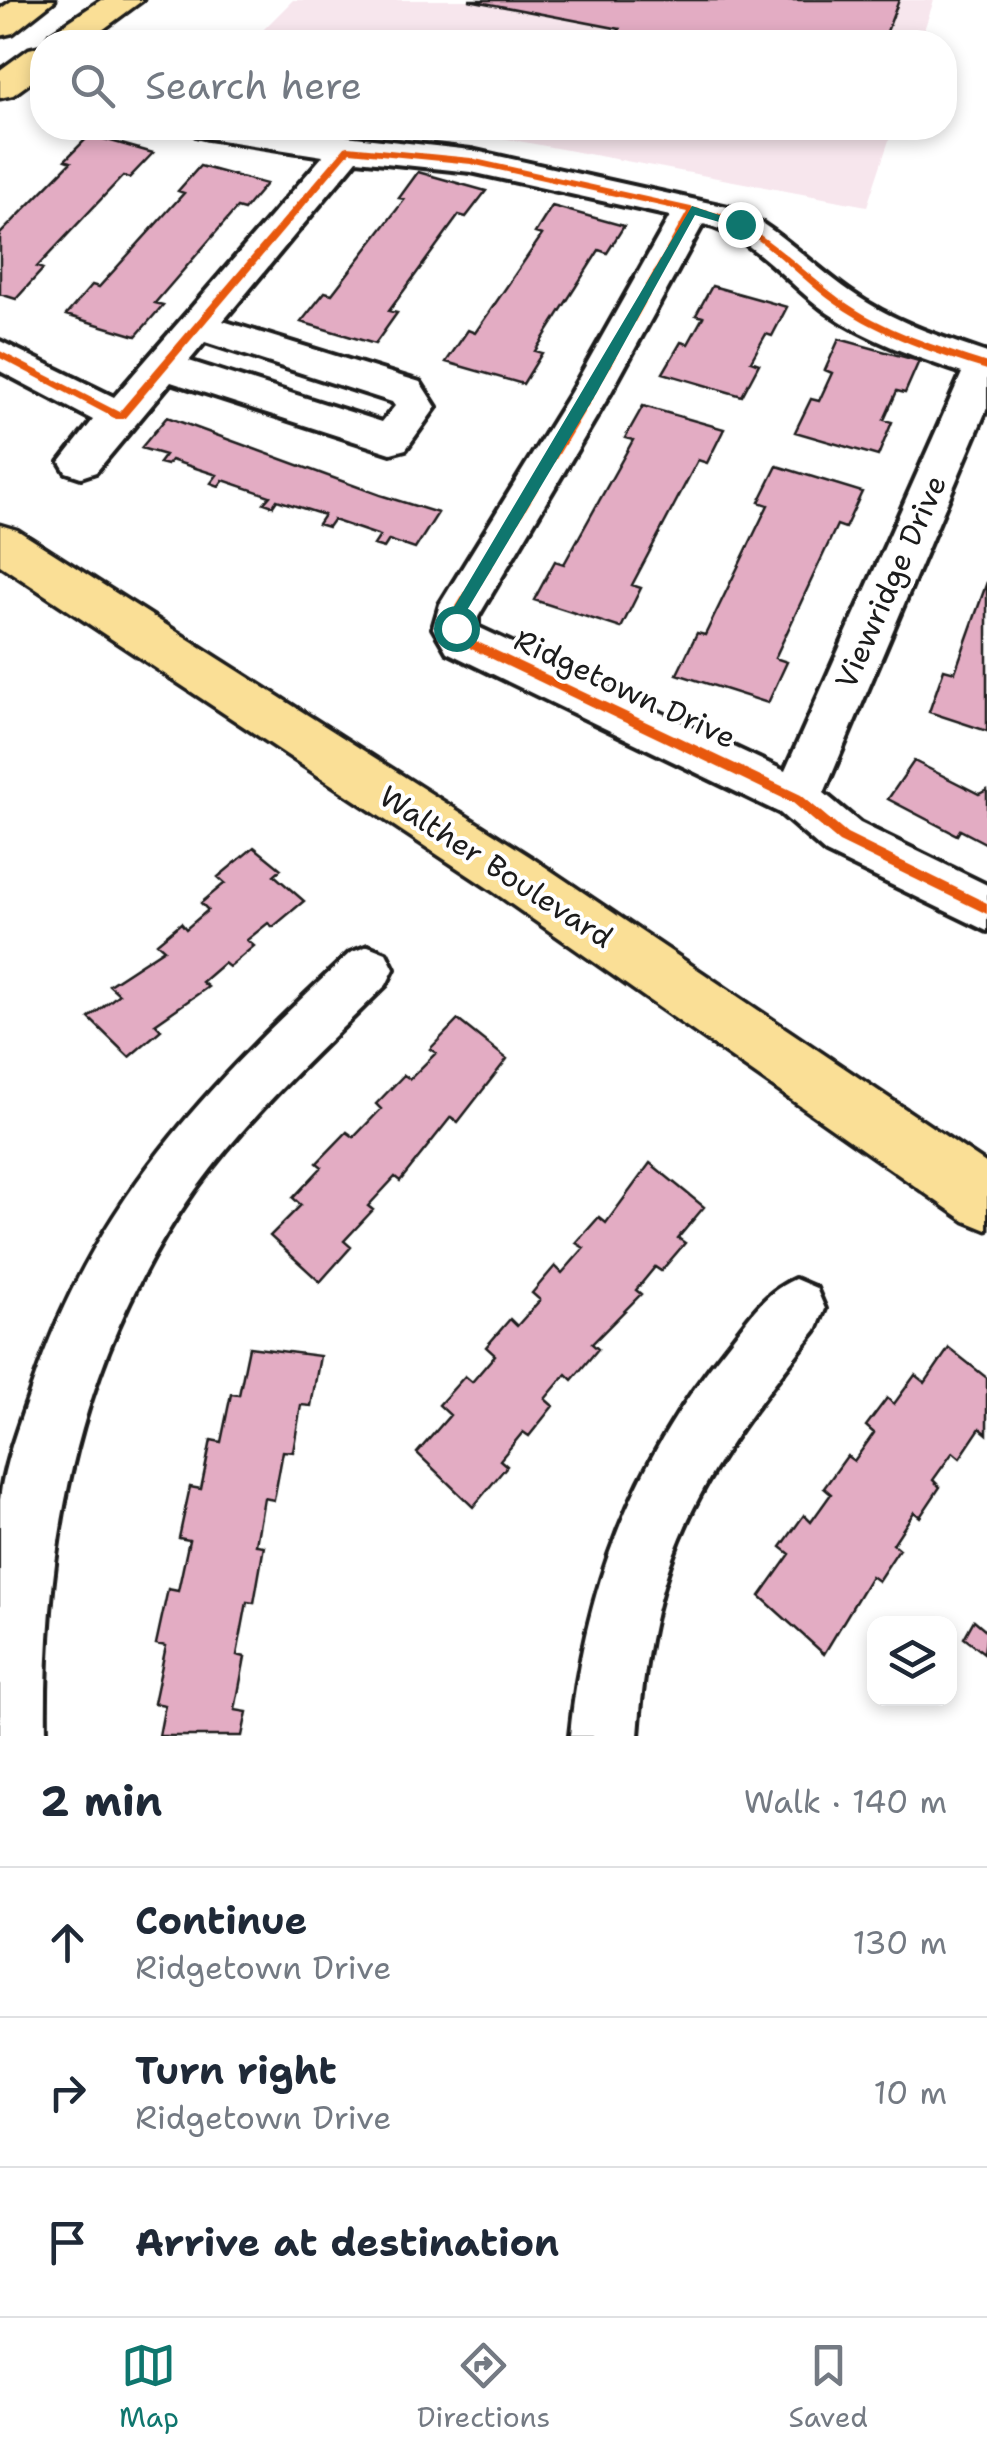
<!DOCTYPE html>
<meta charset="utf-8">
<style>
body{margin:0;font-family:"Shantell Sans",sans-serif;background:#f6f6f7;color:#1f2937}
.controls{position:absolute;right:30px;bottom:30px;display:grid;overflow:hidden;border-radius:20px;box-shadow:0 5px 15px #0003}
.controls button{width:90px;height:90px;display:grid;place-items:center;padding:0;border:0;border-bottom:2px solid #e0e1e3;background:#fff;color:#1f2937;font:50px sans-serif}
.stop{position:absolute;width:30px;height:30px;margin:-22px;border:8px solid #0f766e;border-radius:50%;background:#fff}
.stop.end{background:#0f766e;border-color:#fff;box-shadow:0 2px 10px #0008}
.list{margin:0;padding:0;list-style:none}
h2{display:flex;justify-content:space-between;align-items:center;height:130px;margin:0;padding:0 40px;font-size:42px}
h2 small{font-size:32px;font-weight:400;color:#747a83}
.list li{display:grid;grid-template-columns:65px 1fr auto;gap:30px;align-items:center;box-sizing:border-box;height:150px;padding:0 40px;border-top:2px solid #e0e1e3}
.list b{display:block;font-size:38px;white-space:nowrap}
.list p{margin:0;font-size:32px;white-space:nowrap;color:#747a83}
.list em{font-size:32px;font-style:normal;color:#747a83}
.icon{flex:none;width:55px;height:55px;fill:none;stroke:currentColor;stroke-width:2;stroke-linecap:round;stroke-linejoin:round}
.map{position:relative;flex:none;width:987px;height:1736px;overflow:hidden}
.search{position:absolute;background:#fff;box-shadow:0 5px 15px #0003;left:30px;right:30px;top:30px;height:110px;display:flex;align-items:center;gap:25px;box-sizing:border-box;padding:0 35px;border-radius:40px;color:#747a83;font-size:38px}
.sheet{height:580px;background:#fff}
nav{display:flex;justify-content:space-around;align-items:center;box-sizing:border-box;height:140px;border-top:2px solid #e0e1e3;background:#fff;font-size:28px;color:#747a83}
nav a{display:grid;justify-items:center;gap:5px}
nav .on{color:#0f766e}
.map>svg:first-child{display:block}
</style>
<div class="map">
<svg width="987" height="1736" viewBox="0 0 987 1736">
<rect width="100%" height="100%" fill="#fff"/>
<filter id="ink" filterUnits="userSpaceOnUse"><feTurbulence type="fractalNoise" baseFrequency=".01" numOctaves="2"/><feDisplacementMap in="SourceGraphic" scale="20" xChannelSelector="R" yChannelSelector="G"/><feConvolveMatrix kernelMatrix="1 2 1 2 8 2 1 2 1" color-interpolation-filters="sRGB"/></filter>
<g filter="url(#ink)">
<path fill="#f7e6ed" d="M293,0h641l-14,42h-669z
M448,128h445l-26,78z"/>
<path fill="#e3acc3" stroke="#1c1c1c" stroke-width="2.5" d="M469,0h430l-16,42h-271l8,-13z
M90,135l63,18 -24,25 -6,-2 -86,91 6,2 -27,30 -16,-5v-60l71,-72 -6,-2z
M200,166l66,18 -22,26 -7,-2 -82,95 8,2 -27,31 -70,-21 26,-30 7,2 85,-94 -6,-2z
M418,172l68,19 -20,26 -7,-2 -70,96 8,2 -22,31 -74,-22 24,-30 7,2 73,-95 -6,-1z
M552,206l72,20 -17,27 -8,-3 -64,101 7,2 -19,31 -77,-22 22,-32 7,3 67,-98 -7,-2z
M712,286l75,21 -15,29 -6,-2 -15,27 8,3 -17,32 -79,-23 18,-31 7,2 15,-27 -7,-2z
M839,339l80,22 -14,32 -8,-2 -13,29 8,2 -14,34 -83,-24 16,-33 8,2 13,-28 -7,-3z
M643,406l81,23 -17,34 -9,-3 -66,125 9,3 -20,40 -87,-28 21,-39 9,3 69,-124 -8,-2z
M167,417l213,78 58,18 -23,36 -26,-9 -5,8 -10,-3 6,-9 -47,-16 -5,7 -10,-3 6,-9 -47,-15 -4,6 -9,-3 6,-7 -47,-16 -4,6 -8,-3 6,-8 -46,-15 -4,5 -8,-2 6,-8 -24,-7z
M777,466l85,26 -17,36 -8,-3 -62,133 12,4 -19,41 -91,-29 20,-41 8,2 63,-130 -9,-3z
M987,582v149l-58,-19 15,-43 11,3z
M914,761l65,33 8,-4v54l-27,-14 -3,5 -69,-36z
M254,847l27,22 -7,6 30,26 -31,26 -5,-4 -21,17 7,6 -25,21 -5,-4 -22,19 6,5 -53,37 6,6 -32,27 -40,-39 30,-24 -10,-9 55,-36 -7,-6 24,-20 5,6 22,-19 -7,-7 24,-20 -7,-6z
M458,1020l49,39 -49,63 -7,-5 -51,64 -5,-4 -27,29 5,4 -29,31 7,6 -31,35 -50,-46 31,-31 -8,-7 29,-31 -5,-4 30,-31 7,5 27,-28 -5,-5 28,-29 6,4 26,-26 -6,-4z
M650,1163l54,44 -26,31 7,5 -24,28 -6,-4 -19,23 5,4 -49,50 6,5 -26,31 -6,-6 -21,25 8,7 -24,30 -6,-4 -23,28 7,6 -34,41 -56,-54 33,-38 -11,-10 26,-29 7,6 23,-27 -9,-8 24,-28 7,7 23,-26 -8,-7 23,-27 7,7 22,-25 -8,-5 23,-26 7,6z
M249,1347l71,9 -9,50 -10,-1 -8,47 -10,-1 -9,49 -10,-2 -8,47 8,1 -10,57 -7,-1 -10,53 8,2 -10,53 12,2 -5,24h-83l6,-31 -11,-2 12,-57 -10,-2 12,-55 10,2 11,-51 -10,-2 11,-51 11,2 10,-49 10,2 10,-48 8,1z
M949,1348l38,30v56l-7,-6 -20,30 -7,-6 -20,28 7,7 -20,30 -6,-5 -21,32 6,5 -21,32 -7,-5 -47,78 -64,-58 30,-42 -9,-7 23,-32 7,7 20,-28 -7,-6 23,-32 7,5 20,-28 -8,-7 21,-28 7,6 21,-29 10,8z
M974,1620l13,11 -3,22 -20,-15z"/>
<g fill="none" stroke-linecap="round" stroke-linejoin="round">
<g stroke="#1c1c1c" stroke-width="8">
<path id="minor" d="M191,128h83l197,22 266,59c43,21 75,56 114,83 41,29 89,45 136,61v55l-163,385 36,30 127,62v46l-161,-78 -46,-40 -333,-161 -14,-24 7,-24 131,-212 99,-176 -199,-44 -114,-12 -134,161 197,61 16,25 -30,42 -15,4 -220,-71 -75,90 -15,5 -15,-5 -6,-10 33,-42 -93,-49v-30l114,56 209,-241 -115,-18 -12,-3zM703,224c49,11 85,61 125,89 41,28 88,44 134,60l-177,398 -307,-144v-10l132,-223zM205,342l187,60 3,4 -13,16 -193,-61z
M368,946l18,7 8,16 -8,16c-66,65 -136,129 -191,205 -115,163 -152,350 -149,546h-46c0,-77 0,-159 0,-236 4,-37 19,-75 31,-110 64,-190 176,-304 319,-437z
M795,1279l21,9 9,21 -9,21c-114,143 -164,218 -178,406h-68c14,-146 63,-274 156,-389 21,-26 38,-55 69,-68z"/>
</g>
<g stroke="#1c1c1c" stroke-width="7">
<path id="major" d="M0,525l17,5 512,326 458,308v66l-22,-9 -474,-331 -491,-325z"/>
</g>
<g stroke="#1c1c1c" stroke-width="7">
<path id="highway" d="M13,0h42l-42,33 -13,3v-27z
M101,0h42l-57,42h-41l5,-8z
M42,46v28l-29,21 -13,3v-28l29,-21z"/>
</g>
<use href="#minor" fill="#fff" fill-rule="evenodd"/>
<use href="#major" fill="#fadf96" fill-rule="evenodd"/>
<use href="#highway" fill="#fadf96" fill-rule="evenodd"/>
<g stroke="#fff" stroke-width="7">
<path id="cycleway" d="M348,146l123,12 256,57c43,21 74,55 112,83 44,32 97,48 148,65v7c-52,-16 -105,-34 -150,-65 -38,-26 -69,-66 -112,-84 -10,-4 -20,-5 -30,-8l-100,181 -133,222v12l5,9 334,158 46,39 140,69v11l-148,-72 -46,-39 -334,-160 -9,-15 2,-15 133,-219 102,-182 -216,-48 -121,-12 -226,267h-8l-116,-61v-7l119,61 226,-265z"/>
</g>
<use href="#cycleway" fill="#e8590c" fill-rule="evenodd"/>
</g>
</g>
<path fill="#0f766e" d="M692,206l54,18 -6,4 -45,-13 -99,179 -133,223 -2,15h-10v-20z"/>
<g text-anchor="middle" stroke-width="8" stroke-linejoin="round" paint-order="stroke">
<g font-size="30" fill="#1c1c1c" stroke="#fff">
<text transform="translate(891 582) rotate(-66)" y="10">Viewridge Drive</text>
<text transform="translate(625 689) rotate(25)" y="10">Ridgetown Drive</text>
<text transform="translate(496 867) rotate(33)" y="10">Walther Boulevard</text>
</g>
</g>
</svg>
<div class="controls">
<button><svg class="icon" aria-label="layers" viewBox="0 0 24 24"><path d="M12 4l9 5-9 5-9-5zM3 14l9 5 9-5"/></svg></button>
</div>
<div class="stop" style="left:456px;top:628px"></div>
<div class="stop end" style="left:740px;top:224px"></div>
<div class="search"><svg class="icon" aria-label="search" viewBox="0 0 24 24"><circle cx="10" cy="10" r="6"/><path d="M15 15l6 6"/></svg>Search here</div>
</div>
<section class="sheet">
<h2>2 min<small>Walk · 140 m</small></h2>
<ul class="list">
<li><svg class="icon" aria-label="ahead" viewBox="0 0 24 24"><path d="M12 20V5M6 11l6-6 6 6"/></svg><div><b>Continue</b><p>Ridgetown Drive</p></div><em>130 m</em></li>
<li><svg class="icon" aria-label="right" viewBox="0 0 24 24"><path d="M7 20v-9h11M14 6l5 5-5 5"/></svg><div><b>Turn right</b><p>Ridgetown Drive</p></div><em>10 m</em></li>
<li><svg class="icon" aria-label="arrive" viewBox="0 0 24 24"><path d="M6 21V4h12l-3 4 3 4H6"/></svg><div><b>Arrive at destination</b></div></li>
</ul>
</section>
<nav>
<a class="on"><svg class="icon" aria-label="map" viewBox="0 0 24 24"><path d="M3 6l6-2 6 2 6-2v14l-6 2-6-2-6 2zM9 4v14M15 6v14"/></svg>Map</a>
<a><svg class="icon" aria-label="directions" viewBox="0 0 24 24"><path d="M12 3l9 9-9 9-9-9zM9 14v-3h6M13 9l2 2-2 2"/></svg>Directions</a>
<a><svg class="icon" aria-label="saved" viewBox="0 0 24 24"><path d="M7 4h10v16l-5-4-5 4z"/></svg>Saved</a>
</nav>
